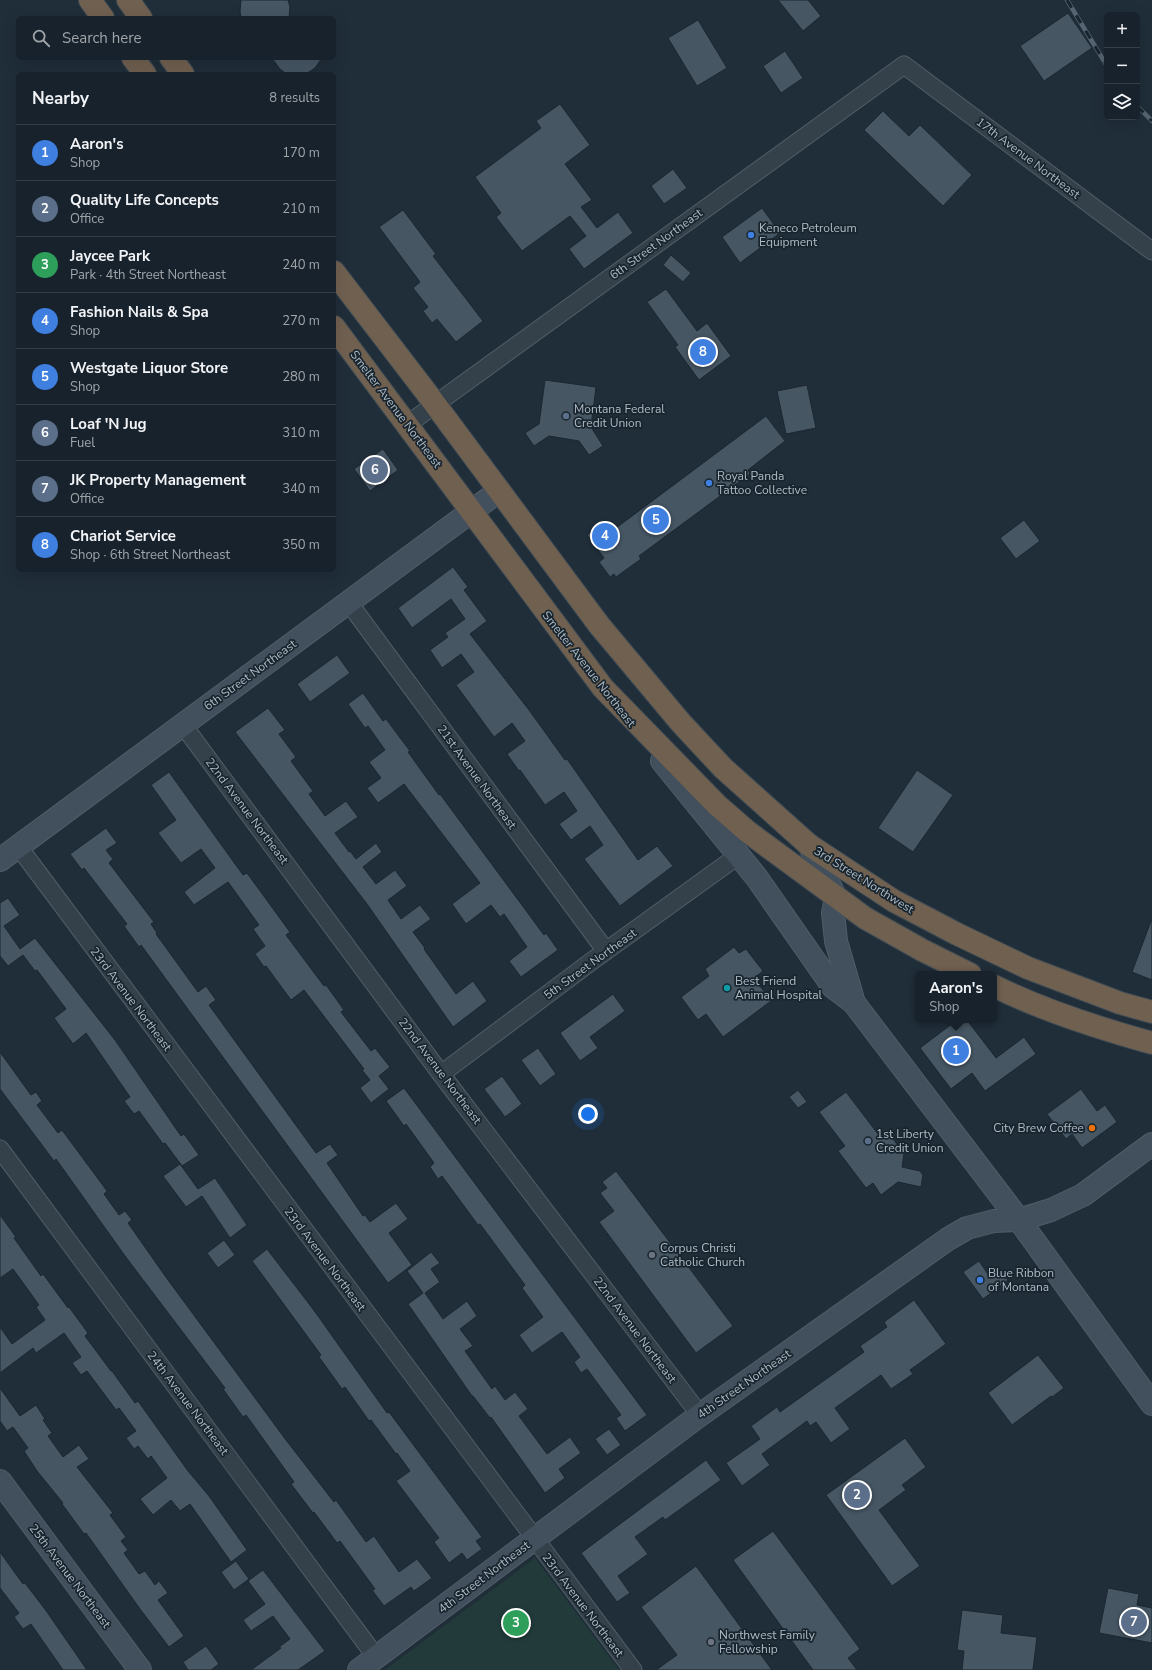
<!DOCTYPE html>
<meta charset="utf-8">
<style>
body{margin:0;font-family:"Nunito Sans",sans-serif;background:#252f38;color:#f1f3f6}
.controls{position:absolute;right:12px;top:12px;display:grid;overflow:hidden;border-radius:6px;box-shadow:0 4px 16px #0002}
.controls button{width:36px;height:36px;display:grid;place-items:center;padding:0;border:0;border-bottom:1px solid #363f48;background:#18222c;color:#f1f3f6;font:20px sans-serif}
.you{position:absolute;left:588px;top:1114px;width:14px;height:14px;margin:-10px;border:3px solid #fff;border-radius:50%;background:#1a73e8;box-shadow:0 0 0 6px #1a73e833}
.badge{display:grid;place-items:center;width:26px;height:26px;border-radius:50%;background:#7ebefc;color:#fff;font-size:13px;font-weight:700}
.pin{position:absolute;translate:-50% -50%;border:2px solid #fff;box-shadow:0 1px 4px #0006}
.popup{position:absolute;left:915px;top:971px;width:82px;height:52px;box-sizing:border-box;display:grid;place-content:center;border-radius:6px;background:#18222c;filter:drop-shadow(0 1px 3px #0005);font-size:13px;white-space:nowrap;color:#9fa4a9}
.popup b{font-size:15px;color:#f1f3f6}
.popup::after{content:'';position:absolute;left:50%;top:100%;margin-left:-8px;border:8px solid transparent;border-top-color:#18222c}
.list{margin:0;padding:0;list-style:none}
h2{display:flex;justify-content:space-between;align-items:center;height:52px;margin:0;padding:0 16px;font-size:17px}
h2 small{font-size:13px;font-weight:400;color:#9fa4a9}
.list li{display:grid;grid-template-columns:26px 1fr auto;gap:12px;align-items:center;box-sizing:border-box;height:56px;padding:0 16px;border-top:1px solid #363f48}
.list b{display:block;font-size:15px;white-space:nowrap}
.list p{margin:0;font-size:13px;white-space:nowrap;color:#9fa4a9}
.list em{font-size:13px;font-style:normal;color:#9fa4a9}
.icon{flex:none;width:22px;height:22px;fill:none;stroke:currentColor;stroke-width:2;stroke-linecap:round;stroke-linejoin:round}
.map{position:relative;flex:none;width:1152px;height:1670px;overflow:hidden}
.search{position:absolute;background:#18222c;box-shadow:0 4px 16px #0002;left:16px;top:16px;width:320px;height:44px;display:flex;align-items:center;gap:10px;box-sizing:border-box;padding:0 14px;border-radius:6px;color:#9fa4a9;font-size:15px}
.panel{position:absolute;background:#18222c;box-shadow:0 4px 16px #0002;left:16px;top:72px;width:320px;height:500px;border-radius:6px}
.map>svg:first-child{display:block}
</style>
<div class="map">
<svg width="1152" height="1670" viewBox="0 0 1152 1670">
<rect width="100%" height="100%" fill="#202e3a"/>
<path fill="#223b3a" d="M535,1558l84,112h-234z"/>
<path fill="#465663" stroke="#1b2730" d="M241,0h47l2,7 -1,11h-48l-1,-7z
M778,0h30l13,16 -18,15z
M1068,13l24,35 -48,33 -24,-35z
M698,20l29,48 -30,18 -29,-48z
M785,51l18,27 -22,15 -18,-27z
M272,58h50l-7,10 -9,6 -21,-1 -6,-5z
M560,104l30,41 -25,19 27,36 -11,7 16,21 21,-16 15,21 -49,36 -15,-20 17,-13 -16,-20 -48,35 -26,-34 5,-4 -26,-36 66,-49 -5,-7z
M883,111l26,25 11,-11 52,50 -29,31 -79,-76z
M673,169l14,19 -23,16 -13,-18z
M762,208l18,25 -40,30 -18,-26z
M403,210l33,44 -3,2 50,65 -27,21 -19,-23 -5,4 -9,-12 5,-4 -15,-19 7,-6 -41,-55z
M671,255l20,18 -8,9 -20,-17z
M666,289l31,42 10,-8 24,33 -32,24 -24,-33 3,-2 -31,-43z
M545,380l51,7 -5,40 12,19 -14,9 -10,-14 -30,-5 -15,10 -9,-13 14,-9z
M807,385l9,43 -30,6 -9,-43z
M766,416l19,25 -37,29 2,4 -111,82 2,3 -25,18 -2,-3 -4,3 -11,-15 5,-4 -17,-23 18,-14 7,10z
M383,449l15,21 -28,21 -16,-22z
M1024,520l16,21 -24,18 -16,-21z
M453,567l15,20 -4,3 23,31 -17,13 17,22 42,54 36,50 2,-1 71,101 19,-14 16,20 -53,40 -36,-47 19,-14 -13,-19 -19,14 -12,-16 18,-13 -13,-19 -19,13 -25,-35 -1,1 -12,-17 18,-13 -13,-18 -18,14 -38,-52 18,-13 -13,-18 -19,14 -12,-18 18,-13 -3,-4 20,-14 -14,-20 -39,29 -14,-20z
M337,655l13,18 -40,29 -13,-18z
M363,693l20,28 3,-2 24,32 -2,1 31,43 1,-1 104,141 2,-2 12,17 -37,27 -12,-16 18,-14 -23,-33 -4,3 -9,-12 -25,19 -14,-20 28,-21 -76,-99 -26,19 -11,-15 14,-10 -12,-16 16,-12 -17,-24 -3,2 -17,-24z
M268,708l17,22 -6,4 17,23 -5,4 22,30 -4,3 16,22 21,-15 12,16 -23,16 14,19 1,-1 6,8 20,-16 6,9 -19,15 13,17 19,-14 12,16 -19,14 13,19 19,-14 11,14 -18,13 12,16 -1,1 32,45 17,-13 14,20 -34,26 -86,-123 -132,-172z
M917,770l36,25 -40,57 -35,-24z
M169,772l74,103 4,-2 43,59 -4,3 38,51 2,-1 18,25 -3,2 30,39 4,-3 15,19 -11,9 10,13 -18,14 -11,-15 10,-8 -8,-10 2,-1 -60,-79 -13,10 -25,-34 -2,1 -9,-13 10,-8 -12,-17 6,-4 -31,-43 -34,23 -10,-13 31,-24 -14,-19 -20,14 -23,-30 18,-13 -25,-35z
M106,828l11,15 -11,7 7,9 -4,4 45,59 -3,2 6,9 -1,1 42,58 8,-6 10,14 -7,5 107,148 14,-9 8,11 -11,8 36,53 2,-1 5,7 26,-19 12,16 -19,14 23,32 -24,18 -247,-338 -2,2 -15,-21 3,-2 -43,-56 -2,2 -12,-16z
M8,898l12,17 -16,11 16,23 15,-11 80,102 66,96 3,-2 15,21 -17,11 -17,-23 -2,1 -24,-33 -5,3 -10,-13 6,-4 -44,-64 -13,11 -19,-26 12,-9 -29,-39 -2,1 -12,-16 -15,11 -8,-10v-53z
M1151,921h1v59l-20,-8z
M734,947l5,6 7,-4 17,22 -9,7 17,23 -48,36 -17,-23 -8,6 -17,-23 28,-21 -4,-7z
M613,994l12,17 -35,26 8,11 -18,13 -20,-28z
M957,1020h10l29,38 28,-21 12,17 -51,37 -13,-18 -21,16 -31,-41z
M538,1048l18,26 -16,12 -19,-26z
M0,1052l31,43 5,-3 6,9 -5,4 21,28 4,-3 37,50 8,11 -3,3 15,21 6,-4 7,9 -4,3 40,57 118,160 48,62 2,-2 30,42 8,-6 25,36 18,-13 15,19 -18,13 -3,-4 -27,19 -12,-16 3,-1 -35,-48 -3,2 -23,-31 -1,1 -22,-29 3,-2 -48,-67 -3,2 -20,-28 2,-1 -100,-132 -69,-97 -2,2 -54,-72z
M502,1076l20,28 -17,13 -21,-28z
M404,1088l243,327 -22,16 -9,-13 5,-3 -34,-46 -6,4 -7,-11 6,-5 -18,-25 -30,21 -13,-18 24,-18 -21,-29 3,-3 -45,-61 -2,1 -36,-49 -4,3 -8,-12 4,-4 -28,-39 -2,2 -18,-25z
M1081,1089l16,22 8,-6 12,17 -35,26 -10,-14 -6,5 -19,-25z
M798,1090l9,12 -9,6 -9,-11z
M846,1092l32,42 13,2 13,18 -2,13 18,4 3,4 -2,12 -23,-5 -17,13 -8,-12 -7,5 -28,-37 7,-5 -26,-34z
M180,1164l18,25 17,-11 32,47 -17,13 -28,-42 -16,11 -23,-31z
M616,1171l117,155 -37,27 -97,-131 15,-11 -14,-18 7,-5 -5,-6z
M0,1215l16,22 -2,1 27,38 2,-2 25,34 1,-1 19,26 -3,3 26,35h1l23,32 3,-2 50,70 21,25 38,54 -16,12 -41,-58 -10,7 -9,-11 -18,15 -13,-16 27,-21 -16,-22 -3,3 -10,-13 -4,3 -8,-11 10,-7 -17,-23 -3,2 -29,-39 -6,4 -9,-12 9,-6 -17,-24 -28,20 -3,-5 -33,25v-46l12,17 33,-24 -9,-13 3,-2 -26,-36 -13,9z
M224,1240l11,15 -17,13 -11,-15z
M267,1249l46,60 74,104 2,-1 93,125 -6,4 6,8 -15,11 -5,-7 -13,10 -15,-21 5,-4 -43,-57 14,-10 -13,-18 -1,1 -25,-34 -2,1 -24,-34 -3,2 -23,-32 2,-2 -69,-94z
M431,1252l9,11 -9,6 9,13 -15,11 18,26 24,-18 10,15 -17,13 13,17 -8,5 27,38 3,-3 10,14 10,-8 13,17 -9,7 28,38 23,-17 11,16 -22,16 6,9 -20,15 -54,-76 -1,1 -17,-22h-1l-64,-92 15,-11 -16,-22z
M979,1261l11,16 10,-8 8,11 -25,19 -20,-27z
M914,1300l32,44 -36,26 3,4 -22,15 -10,-14 -46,33 15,21 -19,14 -15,-21 -6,4 -3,-5 -45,33 8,11 -28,21 -16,-23 34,-24 -9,-13 26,-19 3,5 84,-60 -4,-6 27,-19 -3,-5z
M1038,1355l26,33 -12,9 -1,-1 -39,29 -24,-32z
M0,1388l20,28 16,-11 9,14 -2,1 9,13 -4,3 15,21 16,-12 10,14 -12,8 36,46 -3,2 16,22 -5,4 7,9 -4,3 15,21 6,-3 10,14 4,-4 9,12 -10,7 26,36 -15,11 -29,-38 -54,-76 -2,1 -22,-30 1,-1 -26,-32 -13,-20 4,-3 -15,-21 -6,4 -7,-10z
M609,1429l12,16 -14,10 -12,-16z
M905,1438l21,29 -24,18 4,5 -27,20 41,56 -28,20 -66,-91z
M706,1460l15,20 -56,40 -2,-3 -28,20 13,17 -30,22 12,17 -13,9 -36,-49z
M773,1531l87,118 -12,9 9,12h-44l-80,-110z
M0,1552l23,32 2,-1 22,29 40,58h-24l-32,-46 -8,5 -9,-12 5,-4 -19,-25z
M236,1561l13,18 -15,11 -13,-18z
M696,1566l76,104h-116l21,-15 -36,-48z
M263,1570l62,81 -27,19h-47l30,-22 -2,-1 11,-8 -17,-23 -22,15 -8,-11 22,-16 -17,-23z
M1108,1588l31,6 -2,11 15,3v35l-53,-10z
M962,1610l41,5 -2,18 36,4 -4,33h-71l2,-19 -7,-1z
M206,1646l13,18 -8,6h-23l-5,-8z"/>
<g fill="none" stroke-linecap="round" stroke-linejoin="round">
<g stroke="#515e67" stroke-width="19">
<path id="street" d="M408,424l496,-359 248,186
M349,603l257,348
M183,725l258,349 259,341
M18,846l615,824
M441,1074l151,-113 147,-106
M0,1149l376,508"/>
</g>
<g stroke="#515e67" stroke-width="24">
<path id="secondary" d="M662,761l95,117 76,109 21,16 165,217 133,184
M809,845l27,53 -3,15 3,28 18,62
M0,860l499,-369
M0,1481l140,189
M359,1670l341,-255 248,-176 19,-11 27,-7 25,-1 32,-10 32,-15 69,-51"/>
</g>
<g stroke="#3e4b54" stroke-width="24">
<path id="highway" d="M90,0l13,18
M128,0l13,18
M133,58l12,16
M171,58l12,16
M334,272l92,120 173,233 82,98 42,45 86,77 85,56 63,33 71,34 92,35 32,9
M334,327l269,361 114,117 31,27 117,86 57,32 48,24
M994,986c50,25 104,42 158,57"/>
</g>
<use href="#street" stroke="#34404a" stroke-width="17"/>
<use href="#secondary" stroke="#424f5d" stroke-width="22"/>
<use href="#highway" stroke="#706050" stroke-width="22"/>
<g stroke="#556471" stroke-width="4.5">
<path id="rail" d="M1067,0l40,66
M1137,106l15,15"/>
</g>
<use href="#rail" stroke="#19252e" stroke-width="3" stroke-dasharray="9" stroke-linecap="butt"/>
</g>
<g fill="#3f7fe0" stroke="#19252e" stroke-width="1.5">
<circle cx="751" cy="235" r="4"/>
<circle cx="709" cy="483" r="4"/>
<circle cx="980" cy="1280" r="4"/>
</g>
<g fill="#5c6f8a" stroke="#19252e" stroke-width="1.5">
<circle cx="566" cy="416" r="4"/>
<circle cx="868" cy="1141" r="4"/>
</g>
<circle fill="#0f9aa8" stroke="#19252e" stroke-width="1.5" cx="727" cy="988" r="4"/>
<circle fill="#e8710a" stroke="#19252e" stroke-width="1.5" cx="1092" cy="1128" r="4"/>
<g fill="#6b7280" stroke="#19252e" stroke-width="1.5">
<circle cx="652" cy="1255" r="4"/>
<circle cx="711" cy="1642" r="4"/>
</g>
<g text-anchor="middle" stroke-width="3.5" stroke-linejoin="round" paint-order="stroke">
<g font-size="12" fill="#aebbc6" stroke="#19252e">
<text transform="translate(1028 158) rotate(37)" y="4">17th Avenue Northeast</text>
<text transform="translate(656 244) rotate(-36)" y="4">6th Street Northeast</text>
<text transform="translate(396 409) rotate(53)" y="4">Smelter Avenue Northeast</text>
<text transform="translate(589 669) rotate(52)" y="4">Smelter Avenue Northeast</text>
<text transform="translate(250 675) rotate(-36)" y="4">6th Street Northeast</text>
<text transform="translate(477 777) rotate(54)" y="4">21st Avenue Northeast</text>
<text transform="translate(247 811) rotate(53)" y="4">22nd Avenue Northeast</text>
<text transform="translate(864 880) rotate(32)" y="4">3rd Street Northwest</text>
<text transform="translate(590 964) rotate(-36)" y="4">5th Street Northeast</text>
<text transform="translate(131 999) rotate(53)" y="4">23rd Avenue Northeast</text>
<text transform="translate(440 1071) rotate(53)" y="4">22nd Avenue Northeast</text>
<text transform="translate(325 1259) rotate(53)" y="4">23rd Avenue Northeast</text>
<text transform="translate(635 1330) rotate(53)" y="4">22nd Avenue Northeast</text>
<text transform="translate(744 1384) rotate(-35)" y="4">4th Street Northeast</text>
<text transform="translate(188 1403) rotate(53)" y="4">24th Avenue Northeast</text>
<text transform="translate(70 1576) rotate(53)" y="4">25th Avenue Northeast</text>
<text transform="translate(484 1577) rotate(-37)" y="4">4th Street Northeast</text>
<text transform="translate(583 1605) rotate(53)" y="4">23rd Avenue Northeast</text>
</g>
<g font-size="12" fill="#aebbc6" stroke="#19252e" text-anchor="start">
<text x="759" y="232">Keneco Petroleum<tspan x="759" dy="14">Equipment</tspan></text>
<text x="574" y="413">Montana Federal<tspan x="574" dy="14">Credit Union</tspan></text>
<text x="717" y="480">Royal Panda<tspan x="717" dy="14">Tattoo Collective</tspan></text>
<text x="735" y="985">Best Friend<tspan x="735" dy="14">Animal Hospital</tspan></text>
<text x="1084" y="1132" text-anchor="end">City Brew Coffee</text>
<text x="876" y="1138">1st Liberty<tspan x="876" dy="14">Credit Union</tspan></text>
<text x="660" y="1252">Corpus Christi<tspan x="660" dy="14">Catholic Church</tspan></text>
<text x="988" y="1277">Blue Ribbon<tspan x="988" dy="14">of Montana</tspan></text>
<text x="719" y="1639">Northwest Family<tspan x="719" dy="14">Fellowship</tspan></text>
</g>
</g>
</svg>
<div class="controls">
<button>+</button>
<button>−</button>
<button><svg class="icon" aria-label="layers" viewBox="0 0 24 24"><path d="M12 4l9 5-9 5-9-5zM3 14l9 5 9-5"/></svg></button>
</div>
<div class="you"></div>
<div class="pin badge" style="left:956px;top:1051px;background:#3f7fe0">1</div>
<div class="popup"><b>Aaron's</b>Shop</div>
<div class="pin badge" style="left:857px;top:1495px;background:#5c6f8a">2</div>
<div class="pin badge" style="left:516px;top:1623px;background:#2e9e5b">3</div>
<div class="pin badge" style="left:605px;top:536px;background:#3f7fe0">4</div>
<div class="pin badge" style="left:656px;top:520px;background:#3f7fe0">5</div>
<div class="pin badge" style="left:375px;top:470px;background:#5c6f8a">6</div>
<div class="pin badge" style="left:1134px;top:1622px;background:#5c6f8a">7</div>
<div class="pin badge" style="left:703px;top:352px;background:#3f7fe0">8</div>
<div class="search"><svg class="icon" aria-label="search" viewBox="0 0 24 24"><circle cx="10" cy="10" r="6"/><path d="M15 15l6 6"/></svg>Search here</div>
<section class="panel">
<h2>Nearby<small>8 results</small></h2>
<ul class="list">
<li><span class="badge" style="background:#3f7fe0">1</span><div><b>Aaron's</b><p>Shop</p></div><em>170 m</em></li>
<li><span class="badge" style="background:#5c6f8a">2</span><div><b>Quality Life Concepts</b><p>Office</p></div><em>210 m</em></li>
<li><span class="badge" style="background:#2e9e5b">3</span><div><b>Jaycee Park</b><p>Park · 4th Street Northeast</p></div><em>240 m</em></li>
<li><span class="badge" style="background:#3f7fe0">4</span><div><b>Fashion Nails &amp; Spa</b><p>Shop</p></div><em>270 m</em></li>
<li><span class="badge" style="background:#3f7fe0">5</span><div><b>Westgate Liquor Store</b><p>Shop</p></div><em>280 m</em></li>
<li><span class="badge" style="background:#5c6f8a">6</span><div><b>Loaf 'N Jug</b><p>Fuel</p></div><em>310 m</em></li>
<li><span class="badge" style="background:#5c6f8a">7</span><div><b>JK Property Management</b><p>Office</p></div><em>340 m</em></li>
<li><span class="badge" style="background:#3f7fe0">8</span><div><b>Chariot Service</b><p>Shop · 6th Street Northeast</p></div><em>350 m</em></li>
</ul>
</section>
</div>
